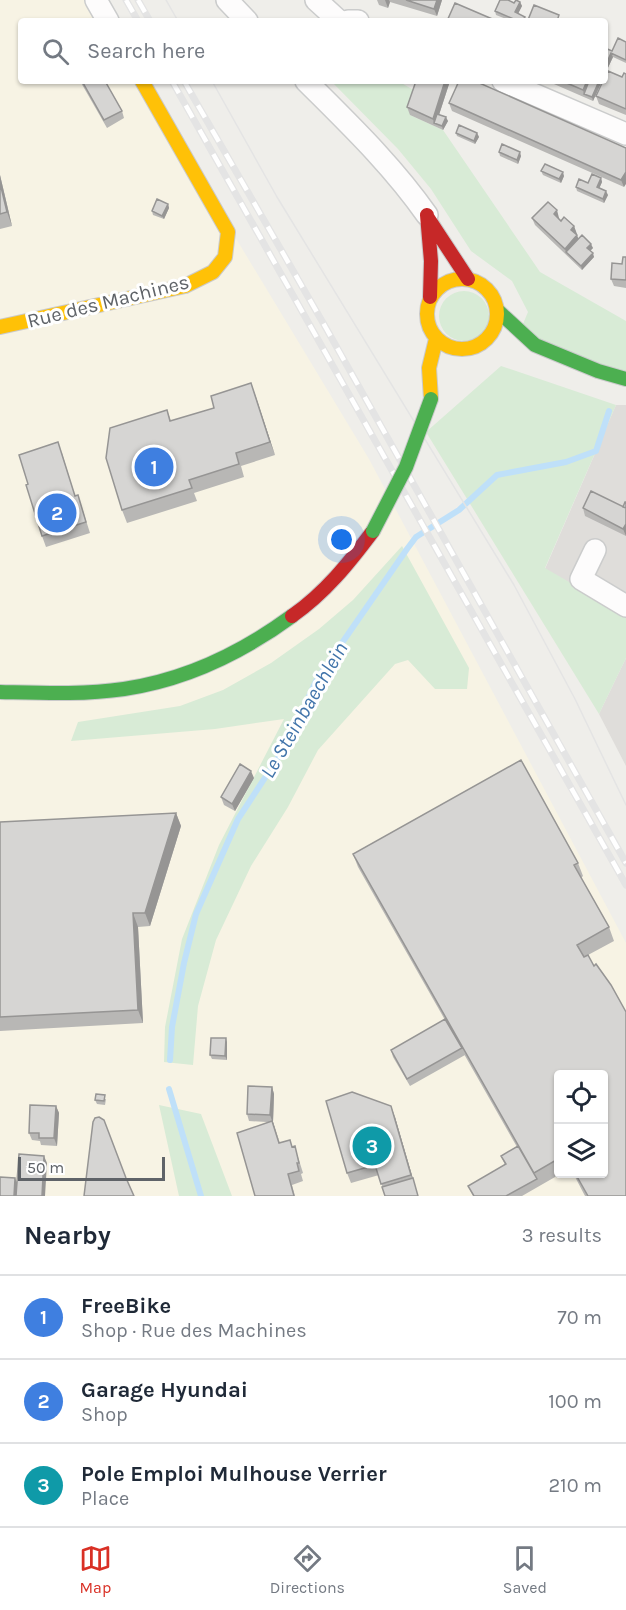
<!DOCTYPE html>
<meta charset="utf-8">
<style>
body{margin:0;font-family:Karla,sans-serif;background:#f6f6f7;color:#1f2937}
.controls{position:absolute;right:18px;bottom:18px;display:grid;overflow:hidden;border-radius:6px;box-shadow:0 2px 4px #0004}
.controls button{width:54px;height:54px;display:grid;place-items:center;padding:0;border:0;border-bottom:2px solid #e0e1e3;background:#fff;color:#1f2937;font:30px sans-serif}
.scale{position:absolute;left:18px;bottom:15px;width:147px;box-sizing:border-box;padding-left:6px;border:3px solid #5f6368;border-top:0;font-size:16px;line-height:21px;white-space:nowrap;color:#5f6368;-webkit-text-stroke:4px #fff;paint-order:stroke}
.you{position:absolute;left:342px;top:540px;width:21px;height:21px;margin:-15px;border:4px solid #fff;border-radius:50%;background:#1a73e8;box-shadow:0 0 0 9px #1a73e833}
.badge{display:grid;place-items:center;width:39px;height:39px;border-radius:50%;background:#d93025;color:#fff;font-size:20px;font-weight:700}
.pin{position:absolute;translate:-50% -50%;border:3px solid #fff;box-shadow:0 2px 6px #0006}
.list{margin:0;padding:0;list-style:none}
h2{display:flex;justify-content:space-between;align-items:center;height:78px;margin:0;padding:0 24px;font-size:26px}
h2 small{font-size:20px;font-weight:400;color:#747a83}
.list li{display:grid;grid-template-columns:39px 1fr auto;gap:18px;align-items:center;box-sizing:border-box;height:84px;padding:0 24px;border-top:2px solid #e0e1e3}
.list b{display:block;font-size:22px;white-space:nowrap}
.list p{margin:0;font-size:20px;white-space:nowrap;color:#747a83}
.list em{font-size:20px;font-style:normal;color:#747a83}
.icon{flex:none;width:33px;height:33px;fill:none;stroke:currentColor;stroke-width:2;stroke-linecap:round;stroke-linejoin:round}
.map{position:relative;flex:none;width:626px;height:1196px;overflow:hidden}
.search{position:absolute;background:#fff;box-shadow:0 2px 4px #0004;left:18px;right:18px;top:18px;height:66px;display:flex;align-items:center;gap:15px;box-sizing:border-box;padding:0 21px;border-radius:6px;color:#747a83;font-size:22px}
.sheet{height:330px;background:#fff}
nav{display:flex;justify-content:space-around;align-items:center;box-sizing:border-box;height:84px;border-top:2px solid #e0e1e3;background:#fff;font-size:16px;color:#747a83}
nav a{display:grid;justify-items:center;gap:3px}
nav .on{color:#d93025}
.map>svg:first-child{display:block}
</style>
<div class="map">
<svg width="626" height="1196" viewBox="0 0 626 1196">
<rect width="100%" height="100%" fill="#efeeea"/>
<path fill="#f7f3e4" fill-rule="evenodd" d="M0,0h92l13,21h-84v60h120l228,378 257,484v253h-626zM558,1074h46v100h-46z"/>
<path fill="#dfddda" d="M616,405h10v210l-81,-46z
M626,658v108l-27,-52z"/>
<path fill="#d8ebd6" d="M331,81h67l19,11 -7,23 33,15 97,142 86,49v58l-106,-48 8,-19 -16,-31 -41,-30 -40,-62 -33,-40z
M439 316a25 25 0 1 1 50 0a25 25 0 1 1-50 0Z
M501,366l115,39 -71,163 81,47v43l-27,56 -173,-282z
M402,546l67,122 -2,21h-32l-27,-29 -13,4 -77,86 -30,57 -37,59 -35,74 -18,66 -5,59 -29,-3 1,-35 17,-88 37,-94 65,-126 -69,10 -144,12 7,-19 102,-16 43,-16 48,-27 48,-34 34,-29z
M159,1105l42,9 31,82h-53z"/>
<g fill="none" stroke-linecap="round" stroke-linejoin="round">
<path stroke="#bfe0f9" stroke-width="6" d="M170,1060l2,-33 12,-64 12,-49 42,-95 49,-75 30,-65 90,-130 9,-12 43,-27 38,-35 69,-13 30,-11 13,-40
M169,1089l32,107"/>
<g stroke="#cbcccc" stroke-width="24">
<path id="street" d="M96,0l12,21
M227,0l20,21
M316,0l23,21
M348,21h10
M306,81c43,43 86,84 121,134
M503,81l123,53
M595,550l-14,29 45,27"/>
</g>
<g stroke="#cacacb" stroke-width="16">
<path id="fast" d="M497,310l38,35 63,26 28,8
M0,692c41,1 83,3 124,-3 61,-9 119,-37 168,-73"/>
</g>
<g stroke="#cacacb" stroke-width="16">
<path id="slow" d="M427 314a35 35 0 1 1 70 0a35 35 0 1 1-70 0Z
M0,327l185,-41 28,-14 12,-15 3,-25 -86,-151
M431,399l-2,-31 7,-29"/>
</g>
<g stroke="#cacacb" stroke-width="16">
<path id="jam" d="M427,215l4,46 -1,36
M428,218l40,61
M292,616c33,-23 57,-53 81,-85"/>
</g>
<use href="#street" stroke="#fdfcfc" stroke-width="21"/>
<use href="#fast" stroke="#4caf50" stroke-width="14"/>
<use href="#slow" stroke="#ffc107" stroke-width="14"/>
<use href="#jam" stroke="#c62828" stroke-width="14"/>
<path stroke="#e4e4e4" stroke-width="1.5" d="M166,0l12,21
M212,81l65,116 237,388 61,114 51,106"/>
<g stroke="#e4e4e4" stroke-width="7">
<path id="rail" d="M126,0l12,21
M138,0l12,21
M172,81l454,804
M184,81l142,247 300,535"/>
</g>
<use href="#rail" stroke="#fff" stroke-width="4.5" stroke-dasharray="14" stroke-linecap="butt"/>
<g stroke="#cacacb" stroke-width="16" stroke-linecap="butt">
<path id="fast-bridge" d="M373,531l33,-64 25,-68"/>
</g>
<use href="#fast-bridge" stroke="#4caf50" stroke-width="14"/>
</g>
<path fill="#b8b7b5" d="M377,0h65l-5,16 -47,-14 -2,6 -9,-3z
M520,2l2,4 -4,7 7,4 1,4h-15l-15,-6 -1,-4 19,-8z
M618,38l8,4v21l-13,-6 -8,17v-26l7,3z
M626,74v41l-27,-11 -3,-8z
M80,81h25l17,30 2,7 -17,10z
M416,81h34l-11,34 9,6 -5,9 -33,-15 -3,-8z
M547,81h55l-9,20z
M449,103l177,45 -2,39 -172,-76z
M456,133h21l2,4 -4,7 -18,-8z
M499,152l22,4 -3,8 -18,-8z
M541,171l23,5 -3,7 -18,-8z
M0,175l12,51 -12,3z
M601,178l1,4 -3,7 9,6 -4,8 -27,-12 -1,-4z
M168,204l1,4 -5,11 -11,-4 -1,-4z
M532,218h27v1l2,2 13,5 4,13 15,9 -3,3 4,6 -12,13 -47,-45z
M626,257v31l-12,-2 -3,-7z
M251,383l24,72 -34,11 3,11 -50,16 3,8 -70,22 -5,-13 45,-100 4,11 43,-13z
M62,453l13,43 3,-1 12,38 -44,14 -4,-11 -14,-52z
M626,502v34l-41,-20 -2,-8 40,-1z
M254,778l-19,33 -11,-6 -3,-8z
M176,813l5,13 -31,100 -12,1 5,96 -143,8v-209z
M353,854l225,9 5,13 -2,2 28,49 5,14 -26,14 38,241h-41l-12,-23h30l-45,-99v99h4l-40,23h-49l-5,-10 37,-21 -4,-9 16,-9 -53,-93 1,1 -55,31 -17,-29 -2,-7 54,-30 -87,-153z
M227,1042v18l-15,-1 -2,-4z
M272,1087l2,7 -1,28 6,21 13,4 6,10 5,16 -2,1 2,7 -11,4 3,11h-40l12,-74 -18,-1 -2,-7z
M106,1099l-1,6 -8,-1 -2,-4z
M56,1106l3,7 -2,33 -16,-1 -1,-4 -8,-1 -3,-7z
M395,1117l23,79h-33l-6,-21 -28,8 -4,-10z"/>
<path fill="#969594" d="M385,0h4l1,2 -2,6z
M437,0h5l-5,16 -3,-7z
M520,2l2,4 -5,10 -2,-4z
M611,53l2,4 -8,17v-7z
M445,81h5l-14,43 -2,-1 -1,-4z
M587,81h5l-8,13 -1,-4z
M599,81h3l-9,20 -1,-4z
M446,117l2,4 -5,9 -1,-4z
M477,133l2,4 -4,7 -1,-3z
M520,152l1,4 -3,8 -1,-4z
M563,172l1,4 -3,7 -2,-4z
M626,172v12l-2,3 -3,-7z
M0,175l12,51 -5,-14 -7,-29z
M601,178l1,4 -4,9 -1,-4z
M606,191l2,4 -4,8 -1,-4z
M168,204l1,4 -5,11 -2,-3z
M557,210l2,8 -3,3 -2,-7z
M574,226l3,8 -4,3 -2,-7z
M577,235l3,8 -14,9 -1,-3z
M591,244l2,4 -4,4 -2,-4z
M593,253l1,4 -12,13 -1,-4z
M251,383l5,14 19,58 -5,-13z
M626,524v12l-3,-7z
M251,771l3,7 -19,33 -3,-7z
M176,813l5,13 -31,100 -5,-13z
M133,913l5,14 5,96 -5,-13z
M226,1038l1,4v18l-2,-4z
M272,1087l2,7 -1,28 10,31 -13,-38z
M56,1106l3,7 -2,33 -3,-8z
M391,1106l4,11 23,79 -7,-21z
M44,1156l3,7 -2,33h-3z
M15,1178l3,7 -1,11h-3z"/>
<path fill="#d6d5d3" stroke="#969594" stroke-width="1.5" d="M406,0h31l-3,9z
M500,0h8l6,3 2,-3 4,2 -5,10 10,5 -3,4h-4l-23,-10z
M455,3l42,18h-50z
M534,5l25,10 -2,6h-27l-2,-1z
M618,38l8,4v18l-15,-7 -6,14v-19l7,3z
M608,71l14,6 2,-4 2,1v35l-30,-13 7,-15h2v-4z
M82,81h23l17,30 -18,9z
M416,81h29l-12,38 -26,-12z
M459,81h16l151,67v24l-5,8 -172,-77z
M562,81h25l-4,9z
M589,81h10l-7,16 -8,-3z
M437,114l9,3 -4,9 -8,-3z
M459,125l18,8 -3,8 -18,-8z
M502,144l18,8 -3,8 -18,-8z
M545,164l18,8 -4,7 -18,-8z
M592,174l9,4 -4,9 9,4 -3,8 -27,-12 3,-8 9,4z
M0,183l7,29 -7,2z
M157,199l11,5 -6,12 -10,-5z
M548,202l9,8 -3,4 7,7 3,-4 10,9 -3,4 6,5 -12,14 -33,-31z
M582,235l9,9 -4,4 6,5 -12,13 -15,-14z
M623,257h3v23l-15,-1 1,-16 10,1z
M251,383l19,59 -34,11 3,11 -50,16 3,8 -70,22 -16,-52 4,-30 57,-18 3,11 44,-13 -3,-12z
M58,442l17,54 3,-1 8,27 -44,14 -16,-51 2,-1 -9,-29z
M591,491l35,17v16l-3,5 -40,-21z
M625,502h1v6l-3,-1z
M521,760l57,103 -4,2 35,62 -32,18 7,12 4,-2 6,11 2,-2 15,21 15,27v184h-38l-13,-23h28v-99h-45v85l-24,14 -181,-319z
M240,764l11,7 -19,33 -11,-7z
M176,813l-31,100h-12l5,97 -138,7v-195z
M445,1019l17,29 -55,31 -16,-29z
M211,1038h15l-1,18 -15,-1z
M248,1086l24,1 -2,28 -23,-1z
M352,1092l39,14 20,69 -30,9 -6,-19 -28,8 -21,-72z
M96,1094l9,1 -1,6 -9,-1z
M30,1105l26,1 -2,32h-15v-5h-10z
M99,1117l5,3 22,58 8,18h-50l9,-74 2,-4z
M272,1121l7,22 11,-3 2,7 3,-1 4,17h-2l2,8 -11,3 6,22h-39l-18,-63z
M518,1146l19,33 -31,17h-32l-6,-10 38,-22 -5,-8z
M19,1154l25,2 -2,40h-26z
M0,1177l15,1 -1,18h-14z
M413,1178l5,18h-33l-3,-9z"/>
<g text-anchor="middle" stroke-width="6" stroke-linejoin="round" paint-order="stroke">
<g font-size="20" fill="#5f6368" stroke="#fff">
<text transform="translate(108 301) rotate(-14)" y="7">Rue des Machines</text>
</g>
<g font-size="21" font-style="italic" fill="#4174aa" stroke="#fff">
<text transform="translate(304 710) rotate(-60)" y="7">Le Steinbaechlein</text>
</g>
</g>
</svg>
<div class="controls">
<button><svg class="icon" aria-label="locate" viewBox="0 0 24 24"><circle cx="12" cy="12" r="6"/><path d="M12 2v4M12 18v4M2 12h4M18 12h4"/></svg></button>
<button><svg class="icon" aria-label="layers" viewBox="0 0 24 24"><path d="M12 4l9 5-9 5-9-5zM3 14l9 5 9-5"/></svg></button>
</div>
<div class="scale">50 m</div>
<div class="you"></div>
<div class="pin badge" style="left:154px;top:467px;background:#3f7fe0">1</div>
<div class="pin badge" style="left:57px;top:513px;background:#3f7fe0">2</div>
<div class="pin badge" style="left:372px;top:1146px;background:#0f9aa8">3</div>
<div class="search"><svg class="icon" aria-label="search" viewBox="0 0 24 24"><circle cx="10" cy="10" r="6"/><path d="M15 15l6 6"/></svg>Search here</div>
</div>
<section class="sheet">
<h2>Nearby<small>3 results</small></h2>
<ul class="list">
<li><span class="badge" style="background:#3f7fe0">1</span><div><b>FreeBike</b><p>Shop · Rue des Machines</p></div><em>70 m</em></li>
<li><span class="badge" style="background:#3f7fe0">2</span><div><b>Garage Hyundai</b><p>Shop</p></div><em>100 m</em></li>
<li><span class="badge" style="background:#0f9aa8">3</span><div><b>Pole Emploi Mulhouse Verrier</b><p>Place</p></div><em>210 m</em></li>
</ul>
</section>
<nav>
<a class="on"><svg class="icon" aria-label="map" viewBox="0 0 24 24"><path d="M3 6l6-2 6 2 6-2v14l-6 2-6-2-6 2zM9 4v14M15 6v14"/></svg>Map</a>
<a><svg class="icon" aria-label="directions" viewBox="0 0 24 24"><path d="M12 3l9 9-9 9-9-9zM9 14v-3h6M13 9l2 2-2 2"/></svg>Directions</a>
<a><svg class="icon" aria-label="saved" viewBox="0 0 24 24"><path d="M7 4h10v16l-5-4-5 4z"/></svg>Saved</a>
</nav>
